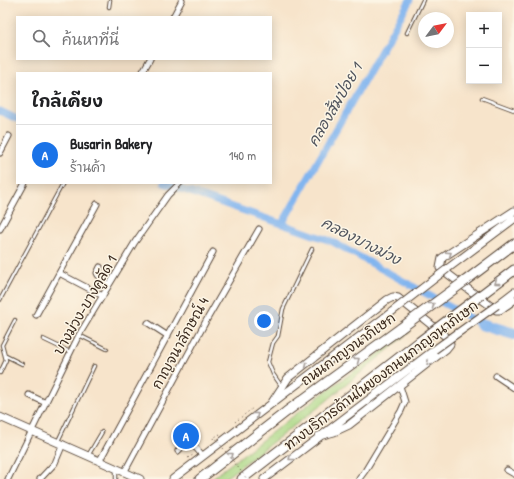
<!DOCTYPE html>
<html lang="th">
<meta charset="utf-8">
<style>
body{margin:0;font-family:"Patrick Hand","Playpen Sans Thai",sans-serif;background:#f2f2f2;color:#202124}
.controls{position:absolute;right:12px;top:12px;display:grid;overflow:hidden;border-radius:0px;box-shadow:0 2px 10px #0003}
.controls button{width:36px;height:36px;display:grid;place-items:center;padding:0;border:0;border-bottom:1px solid #e0e0e0;background:#fff;color:#202124;font:20px sans-serif}
.compass{position:absolute;left:418px;top:12px;width:36px;height:36px;border-radius:50%;background:#fff;box-shadow:0 2px 10px #0003;rotate:58deg}
.you{position:absolute;left:264px;top:321px;width:14px;height:14px;margin:-10px;border:3px solid #fff;border-radius:50%;background:#1a73e8;box-shadow:0 0 0 6px #1a73e833}
.badge{display:grid;place-items:center;width:26px;height:26px;border-radius:50%;background:#1a73e8;color:#fff;font-size:13px;font-weight:700}
.pin{position:absolute;translate:-50% -50%;border:2px solid #fff;box-shadow:0 1px 4px #0006}
.list{margin:0;padding:0;list-style:none}
h2{display:flex;justify-content:space-between;align-items:center;height:52px;margin:0;padding:0 16px;font-size:17px}
h2 small{font-size:13px;font-weight:400;color:#757577}
.list li{display:grid;grid-template-columns:26px 1fr auto;gap:12px;align-items:center;box-sizing:border-box;height:60px;padding:0 16px;border-top:1px solid #e0e0e0}
.list b{display:block;font-size:15px;white-space:nowrap}
.list p{margin:0;font-size:13px;white-space:nowrap;color:#757577}
.list em{font-size:13px;font-style:normal;color:#757577}
.icon{flex:none;width:22px;height:22px;fill:none;stroke:currentColor;stroke-width:2;stroke-linecap:round;stroke-linejoin:round}
.map{position:relative;flex:none;width:514px;height:479px;overflow:hidden}
.search{position:absolute;background:#fff;box-shadow:0 2px 10px #0003;left:16px;top:16px;width:256px;height:44px;display:flex;align-items:center;gap:10px;box-sizing:border-box;padding:0 14px;border-radius:0px;color:#757577;font-size:15px}
.panel{position:absolute;background:#fff;box-shadow:0 2px 10px #0003;left:16px;top:72px;width:256px;height:112px;border-radius:0px}
.map>svg:first-child{display:block}
</style>
<div class="map">
<svg width="514" height="479" viewBox="0 0 514 479">
<rect width="100%" height="100%" fill="#fcf5e5"/>
<filter id="ink" filterUnits="userSpaceOnUse"><feTurbulence type="fractalNoise" baseFrequency=".025" numOctaves="2"/><feDisplacementMap in="SourceGraphic" scale="8" xChannelSelector="R" yChannelSelector="G"/><feConvolveMatrix kernelMatrix="1 2 1 2 8 2 1 2 1" color-interpolation-filters="sRGB"/></filter>
<filter id="wash" filterUnits="userSpaceOnUse"><feTurbulence type="fractalNoise" baseFrequency=".012" numOctaves="4" result="noise"/><feDisplacementMap in="SourceGraphic" scale="16" xChannelSelector="R" yChannelSelector="G"/><feGaussianBlur stdDeviation="0.9" result="paint"/><feColorMatrix in="noise" values="0 0 0 0 0 0 0 0 0 0 0 0 0 0 0 0 0 1.4 0 .05"/><feComposite in="paint" operator="in"/></filter>
<g filter="url(#wash)">
<rect width="100%" height="100%" fill="#f7e4cb"/>
<path fill="#a9d784" stroke="#728051" d="M411,331l-87,72 -100,76h-13l115,-88z"/>
<g fill="none" stroke-linecap="round" stroke-linejoin="round">
<path stroke="#82b5ef" stroke-width="7" d="M0,111l17,8
M164,183l167,58 150,83
M282,224l128,-224"/>
<path stroke="#82b5ef" stroke-width="12" d="M481,324l33,10"/>
</g>
</g>
<g filter="url(#ink)">
<g fill="none" stroke-linecap="round" stroke-linejoin="round">
<g stroke="#574638" stroke-width="4.5">
<path id="lane" d="M109,7l1,-7
M407,33l16,-33
M482,98l32,12
M0,300l63,-117
M79,335l28,14
M43,339l27,13
M6,356l16,8
M0,373l6,-13 -4,-15 13,-25
M282,387l-9,-13 -5,-12 5,-19 5,-7 5,-27 29,-60
M58,441l36,-75
M89,454l13,-22
M116,479v-9"/>
</g>
<g stroke="#574638" stroke-width="7">
<path id="street" d="M173,17l9,-17
M142,73l8,-14
M0,153l9,-17
M0,229l25,-46
M100,267l-3,6 1,2 11,10
M59,273l44,23
M36,315l61,-111
M148,323l20,13
M496,376l18,12
M29,395l17,8
M178,451l11,-11 14,16
M100,460l113,-208
M507,470l7,4
M125,471l81,-150 53,-92
M8,479l71,-144 56,-93 33,-47 12,-12
M40,479l15,-16 8,-19
M359,479l6,-8 36,-60 4,-9 -5,-16"/>
</g>
<g stroke="#574638" stroke-width="9">
<path id="secondary" d="M514,211l-72,47 -2,10 56,42h4l14,-10
M447,269l67,-50
M497,305l17,-13
M271,404l17,-26 99,-78 6,-3 5,1 51,41 1,5 -4,5 -97,76 -15,7 -15,4
M0,417l140,62
M173,479l212,-162
M264,479l170,-129"/>
</g>
<g stroke="#574638" stroke-width="11">
<path id="highway" d="M465,281l49,-37
M481,295l33,-25
M200,479l86,-67 115,-84
M242,479l177,-137"/>
</g>
<path stroke="#574638" stroke-width="1" stroke-dasharray="1 3" stroke-linecap="butt" d="M235,422l18,-14
M188,458l5,-3"/>
<use href="#lane" stroke="#fff" stroke-width="2.5"/>
<use href="#street" stroke="#fff" stroke-width="5"/>
<use href="#secondary" stroke="#fff" stroke-width="7"/>
<use href="#highway" stroke="#fff" stroke-width="9"/>
<g stroke="#574638" stroke-width="9" stroke-linecap="butt">
<path id="secondary-bridge" d="M385,317l62,-48
M434,350l63,-45"/>
</g>
<g stroke="#574638" stroke-width="11" stroke-linecap="butt">
<path id="highway-bridge" d="M401,328l64,-47
M419,342l62,-47"/>
</g>
<path stroke="#574638" stroke-width="1" stroke-dasharray="1 3" stroke-linecap="butt" d="M220,434l-7,4 1,2 2,-1 31,40"/>
<use href="#secondary-bridge" stroke="#fff" stroke-width="7"/>
<use href="#highway-bridge" stroke="#fff" stroke-width="9"/>
</g>
<defs><path id="oneway-chevron" d="M-2-3.5L2.5 0L-2 3.5" fill="none" stroke-width="1.6" stroke-linecap="round" stroke-linejoin="round"/></defs>
<g stroke="#a79f9a">
<use href="#oneway-chevron" transform="translate(449 254) rotate(-34)"/>
<use href="#oneway-chevron" transform="translate(497 282) rotate(143)"/>
<use href="#oneway-chevron" transform="translate(432 305) rotate(-36)"/>
<use href="#oneway-chevron" transform="translate(357 360) rotate(-36)"/>
<use href="#oneway-chevron" transform="translate(429 363) rotate(141)"/>
<use href="#oneway-chevron" transform="translate(305 364) rotate(-38)"/>
<use href="#oneway-chevron" transform="translate(256 415) rotate(-37)"/>
<use href="#oneway-chevron" transform="translate(231 455) rotate(-38)"/>
<use href="#oneway-chevron" transform="translate(291 458) rotate(142)"/>
</g>
</g>
<g text-anchor="middle" stroke-width="3" stroke-linejoin="round" paint-order="stroke">
<g font-size="14" fill="#3b2a1e" stroke="#fcf5e5">
<text transform="translate(85 305) rotate(-60)" y="5">บางม่วง-บางคูลัด 1</text>
<text transform="translate(180 343) rotate(-61)" y="5">กาญจนาลักษณ์ 4</text>
<text transform="translate(348 349) rotate(-36)" y="5">ถนนกาญจนาภิเษก</text>
<text transform="translate(381 375) rotate(-37)" y="5">ทางบริการด้านในของถนนกาญจนาภิเษก</text>
</g>
<g font-size="15" font-style="italic" fill="#50545d" stroke="#fcf5e5">
<text transform="translate(335 105) rotate(-60)" y="5">คลองส้มป่อย 1</text>
<text transform="translate(361 241) rotate(27)" y="5">คลองบางม่วง</text>
</g>
</g>
</svg>
<div class="controls">
<button>+</button>
<button>−</button>
</div>
<svg class="compass" viewBox="-18 -18 36 36"><path d="M0-13l5 13h-10z" fill="#e53935"/><path d="M0 13l5-13h-10z" fill="#757577"/></svg>
<div class="you"></div>
<div class="pin badge" style="left:186px;top:436px">A</div>
<div class="search"><svg class="icon" aria-label="search" viewBox="0 0 24 24"><circle cx="10" cy="10" r="6"/><path d="M15 15l6 6"/></svg>ค้นหาที่นี่</div>
<section class="panel">
<h2>ใกล้เคียง<small></small></h2>
<ul class="list">
<li><span class="badge">A</span><div><b>Busarin Bakery</b><p>ร้านค้า</p></div><em>140 m</em></li>
</ul>
</section>
</div>
